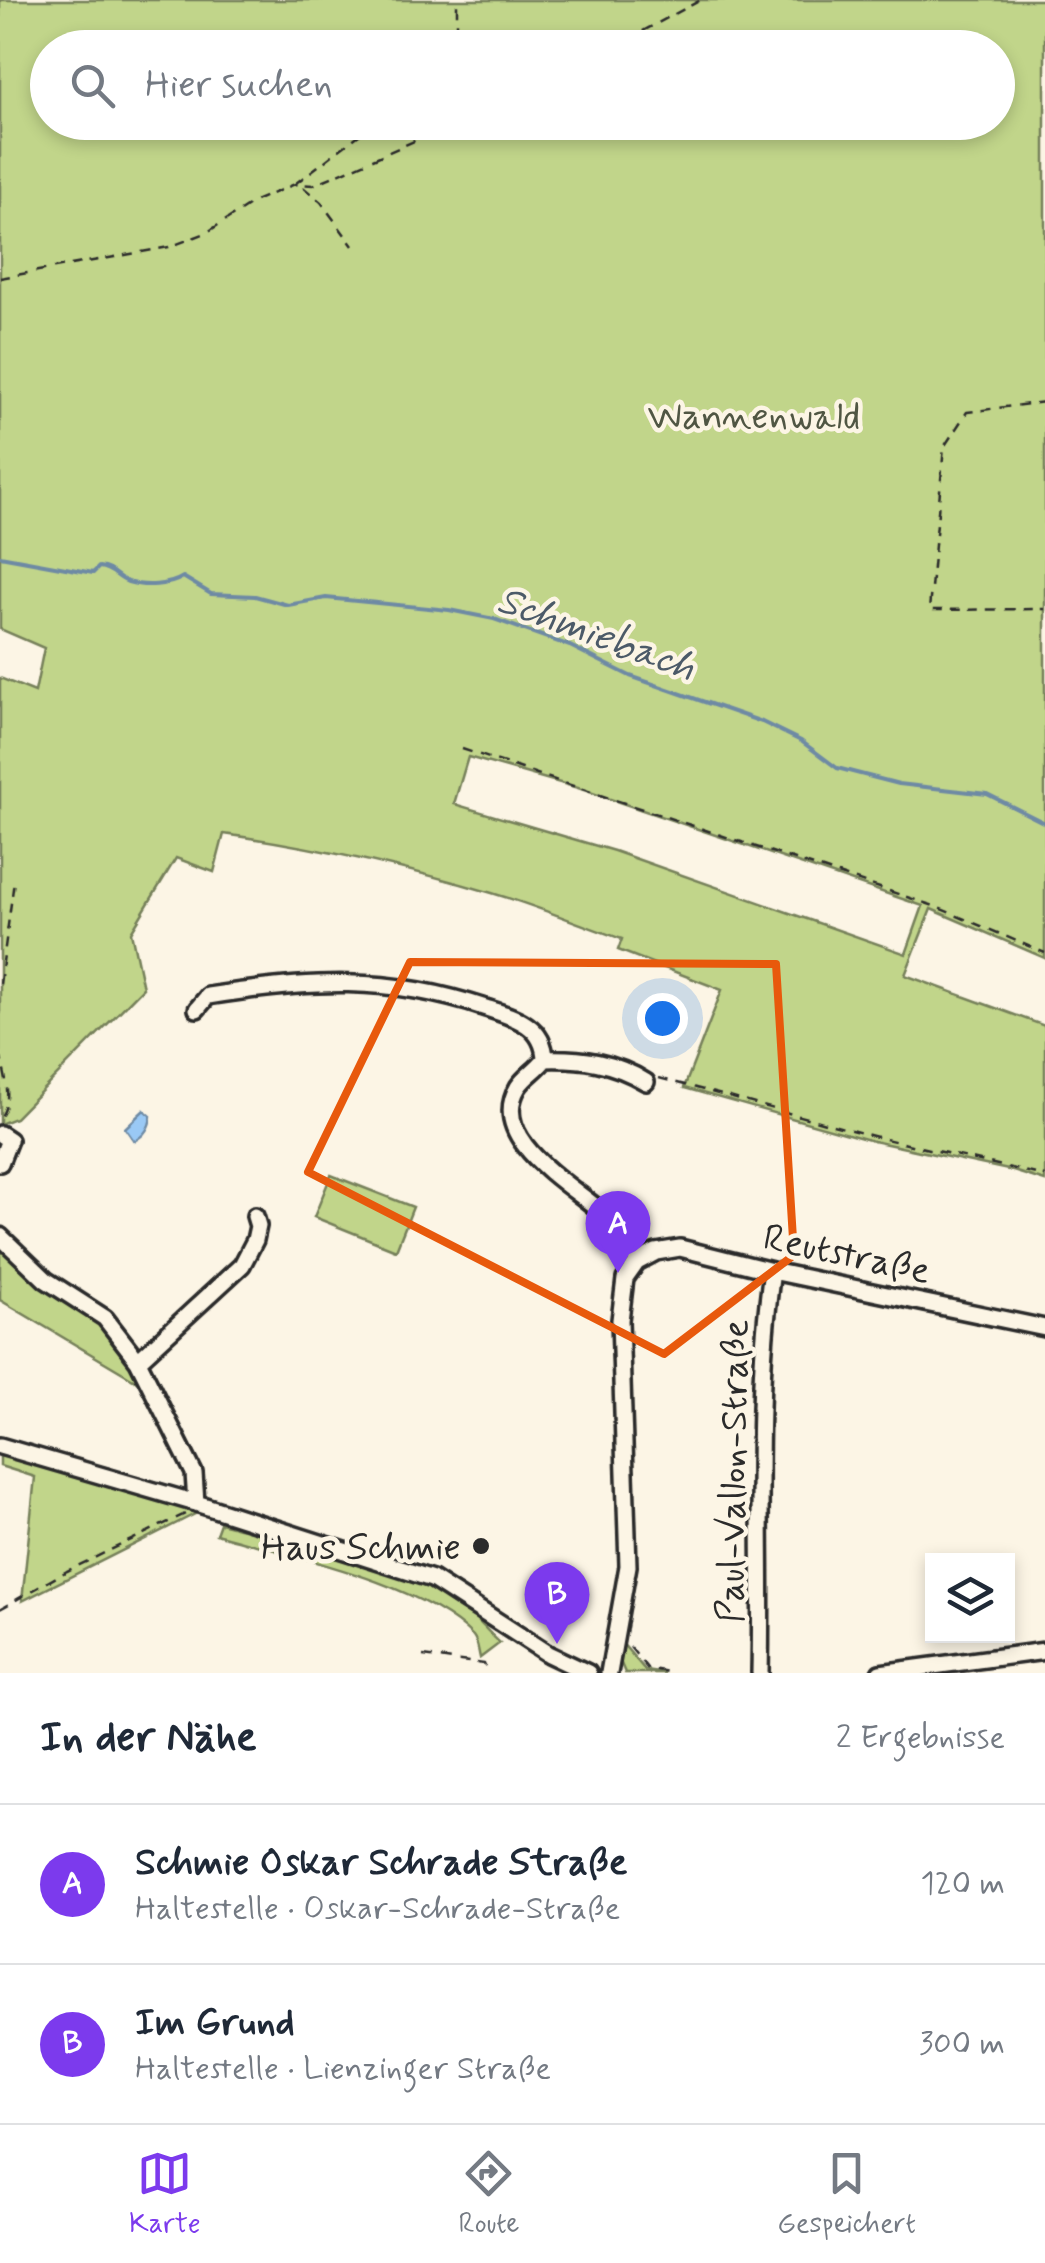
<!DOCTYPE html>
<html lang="de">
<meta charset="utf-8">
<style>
body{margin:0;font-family:Mynerve,sans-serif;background:#f2f2f3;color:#1f2937}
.controls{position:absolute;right:30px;bottom:30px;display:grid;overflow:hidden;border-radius:0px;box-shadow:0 5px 15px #0003}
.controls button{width:90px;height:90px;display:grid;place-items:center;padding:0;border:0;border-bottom:2px solid #e0e1e3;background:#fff;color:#1f2937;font:50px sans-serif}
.you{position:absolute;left:662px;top:1018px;width:35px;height:35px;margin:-25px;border:8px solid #fff;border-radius:50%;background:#1a73e8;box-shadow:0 0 0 15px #1a73e833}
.badge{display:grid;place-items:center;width:65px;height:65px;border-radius:50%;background:#7c3aed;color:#fff;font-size:32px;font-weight:700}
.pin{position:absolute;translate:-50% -82px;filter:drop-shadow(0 2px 5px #0008)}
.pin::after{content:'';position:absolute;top:52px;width:35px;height:30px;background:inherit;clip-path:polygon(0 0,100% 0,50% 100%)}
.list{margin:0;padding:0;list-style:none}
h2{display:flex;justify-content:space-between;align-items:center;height:130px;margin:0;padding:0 40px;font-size:42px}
h2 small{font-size:32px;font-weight:400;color:#747a83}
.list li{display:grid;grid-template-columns:65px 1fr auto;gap:30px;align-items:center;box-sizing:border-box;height:160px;padding:0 40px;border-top:2px solid #e0e1e3}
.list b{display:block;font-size:38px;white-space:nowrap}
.list p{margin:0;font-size:32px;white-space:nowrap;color:#747a83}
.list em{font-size:32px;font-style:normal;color:#747a83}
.icon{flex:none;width:55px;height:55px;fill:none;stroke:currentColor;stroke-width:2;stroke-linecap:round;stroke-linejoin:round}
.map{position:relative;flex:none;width:1045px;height:1673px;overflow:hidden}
.search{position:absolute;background:#fff;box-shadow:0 5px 15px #0003;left:30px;right:30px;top:30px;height:110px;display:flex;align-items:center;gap:25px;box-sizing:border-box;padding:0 35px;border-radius:55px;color:#747a83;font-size:38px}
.sheet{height:450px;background:#fff}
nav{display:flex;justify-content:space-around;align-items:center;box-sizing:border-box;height:140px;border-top:2px solid #e0e1e3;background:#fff;font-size:28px;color:#747a83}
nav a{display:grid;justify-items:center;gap:5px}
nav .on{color:#7c3aed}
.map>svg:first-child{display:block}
</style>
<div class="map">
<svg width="1045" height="1673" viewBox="0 0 1045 1673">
<rect width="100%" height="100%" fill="#fcf5e5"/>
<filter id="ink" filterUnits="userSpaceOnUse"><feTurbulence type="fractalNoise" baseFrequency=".01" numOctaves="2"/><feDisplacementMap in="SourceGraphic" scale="20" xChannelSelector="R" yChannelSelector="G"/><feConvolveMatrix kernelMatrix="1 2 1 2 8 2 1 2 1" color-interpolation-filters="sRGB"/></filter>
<g filter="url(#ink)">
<path fill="#c1d58a" stroke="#76805a" stroke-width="2.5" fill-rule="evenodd" d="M0,0h1045v958l-114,-49 -26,66 140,51v155l-32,-10 -140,-30 -189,-53 38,-98 -104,-40 4,-11c-43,-15 -86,-33 -130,-46 -88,-26 -178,-46 -268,-59l-10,38 -38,-14 -45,74 12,56 -128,130 -15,6v-446l35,14 9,-44 -44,-19zM48,48h950v74h-950zM468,757l110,31 345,118 -17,48 -292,-103 -160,-47z
M331,1175l82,32 -17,43 -82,-33z
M0,1243l101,78 27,32 17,33 -145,-86z
M0,1454l180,53 17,6 -175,88 13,-124 -35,-11z
M220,1523c80,21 171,37 241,83 14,10 26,25 39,37l-20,15c-2,-8 -2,-16 -7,-22 -51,-53 -185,-81 -257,-102z
M622,1643l23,27 20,3h-40l-6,-14z"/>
<path fill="#9ac9f5" stroke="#6e8aa4" stroke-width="2.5" d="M144,1110l7,6c-1,11 -7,20 -17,25l-9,-13z"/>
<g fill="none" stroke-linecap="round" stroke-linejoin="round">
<path stroke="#6e8aa4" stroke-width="4" d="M0,556l93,17 6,-6c13,1 18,11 29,15 16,5 41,4 55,-5l28,17 44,2 33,9 38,-7 123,12 45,9 76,27 60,30 132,46 39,19 36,27 62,16 88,10 58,29"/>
<g stroke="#2b2b2b" stroke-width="22">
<path id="minor" d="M197,1009l11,-13c101,-16 180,-21 278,12 28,9 58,17 59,51
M545,1059c-8,11 -20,17 -27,28 -33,56 63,102 95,135 12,13 18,24 24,40
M545,1059c37,-1 69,3 101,23
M0,1134l9,6 -9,23
M0,1236l46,44 59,38 33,43
M0,1446l196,57 236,76 116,75 40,19
M196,1503l-2,-30 -56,-112 104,-96 13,-25 3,-14 -3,-10
M609,1673l19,-107 -8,-246 5,-41 12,-17 19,-10 24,-4 92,23 273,57
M760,1673c3,-134 -7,-269 12,-402
M880,1673l165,-22"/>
</g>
<path stroke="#2b2b2b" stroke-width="2.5" stroke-dasharray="10 8" stroke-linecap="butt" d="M447,48l10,-22v-26
M611,48l90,-48
M296,183l80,-61
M303,187l18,15 32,44
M0,278l169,-31 37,-14 51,-33 38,-16 18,1 145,-63
M1045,402l-78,10 -23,35 -15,163 116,-1
M462,749l472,157 111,47
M0,984l14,-103
M0,1053c4,21 14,46 0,65
M659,1078l218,59 168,39
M0,1609l67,-38 118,-57
M630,1647l17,21 26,5
M423,1656l61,8 3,9"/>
<use href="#minor" stroke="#fcf5e5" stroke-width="15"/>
</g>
</g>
<path fill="none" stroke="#e8590c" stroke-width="8" stroke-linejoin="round" d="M410,962l366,2 18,291 -130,99 -356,-182z"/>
<circle fill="#2b2b2b" stroke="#fcf5e5" stroke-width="4" cx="481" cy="1546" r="10"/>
<g text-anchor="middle" stroke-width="9" stroke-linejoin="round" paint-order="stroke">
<g font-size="38" fill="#505643" stroke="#fcf5e5">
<text x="754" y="428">Wannenwald</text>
</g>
<g font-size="38" fill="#2b2b2b" stroke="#fcf5e5">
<text transform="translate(847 1253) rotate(12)" y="13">Reutstraße</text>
<text transform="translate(732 1471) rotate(-89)" y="13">Paul-Vallon-Straße</text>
</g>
<g font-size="38" fill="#2b2b2b" stroke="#fcf5e5" text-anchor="end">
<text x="461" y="1559">Haus Schmie</text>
</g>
<g font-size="40" font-style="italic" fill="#4c5a68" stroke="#fcf5e5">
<text transform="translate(597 632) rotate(20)" y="14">Schmiebach</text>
</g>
</g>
</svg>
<div class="controls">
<button><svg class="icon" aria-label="layers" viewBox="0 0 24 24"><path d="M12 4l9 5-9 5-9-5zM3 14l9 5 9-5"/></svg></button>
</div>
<div class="you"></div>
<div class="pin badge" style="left:618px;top:1273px">A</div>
<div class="pin badge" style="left:557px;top:1644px">B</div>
<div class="search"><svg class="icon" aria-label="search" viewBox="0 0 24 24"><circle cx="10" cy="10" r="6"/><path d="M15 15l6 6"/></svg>Hier suchen</div>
</div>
<section class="sheet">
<h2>In der Nähe<small>2 Ergebnisse</small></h2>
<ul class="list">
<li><span class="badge">A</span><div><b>Schmie Oskar Schrade Straße</b><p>Haltestelle · Oskar-Schrade-Straße</p></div><em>120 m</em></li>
<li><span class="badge">B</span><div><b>Im Grund</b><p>Haltestelle · Lienzinger Straße</p></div><em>300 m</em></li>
</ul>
</section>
<nav>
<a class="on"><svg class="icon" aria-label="map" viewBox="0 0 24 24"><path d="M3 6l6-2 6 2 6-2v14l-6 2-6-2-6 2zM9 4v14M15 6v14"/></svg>Karte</a>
<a><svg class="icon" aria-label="directions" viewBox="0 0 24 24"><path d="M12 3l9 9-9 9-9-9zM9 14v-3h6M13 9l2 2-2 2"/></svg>Route</a>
<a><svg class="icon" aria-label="saved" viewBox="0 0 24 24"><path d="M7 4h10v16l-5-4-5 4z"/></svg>Gespeichert</a>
</nav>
